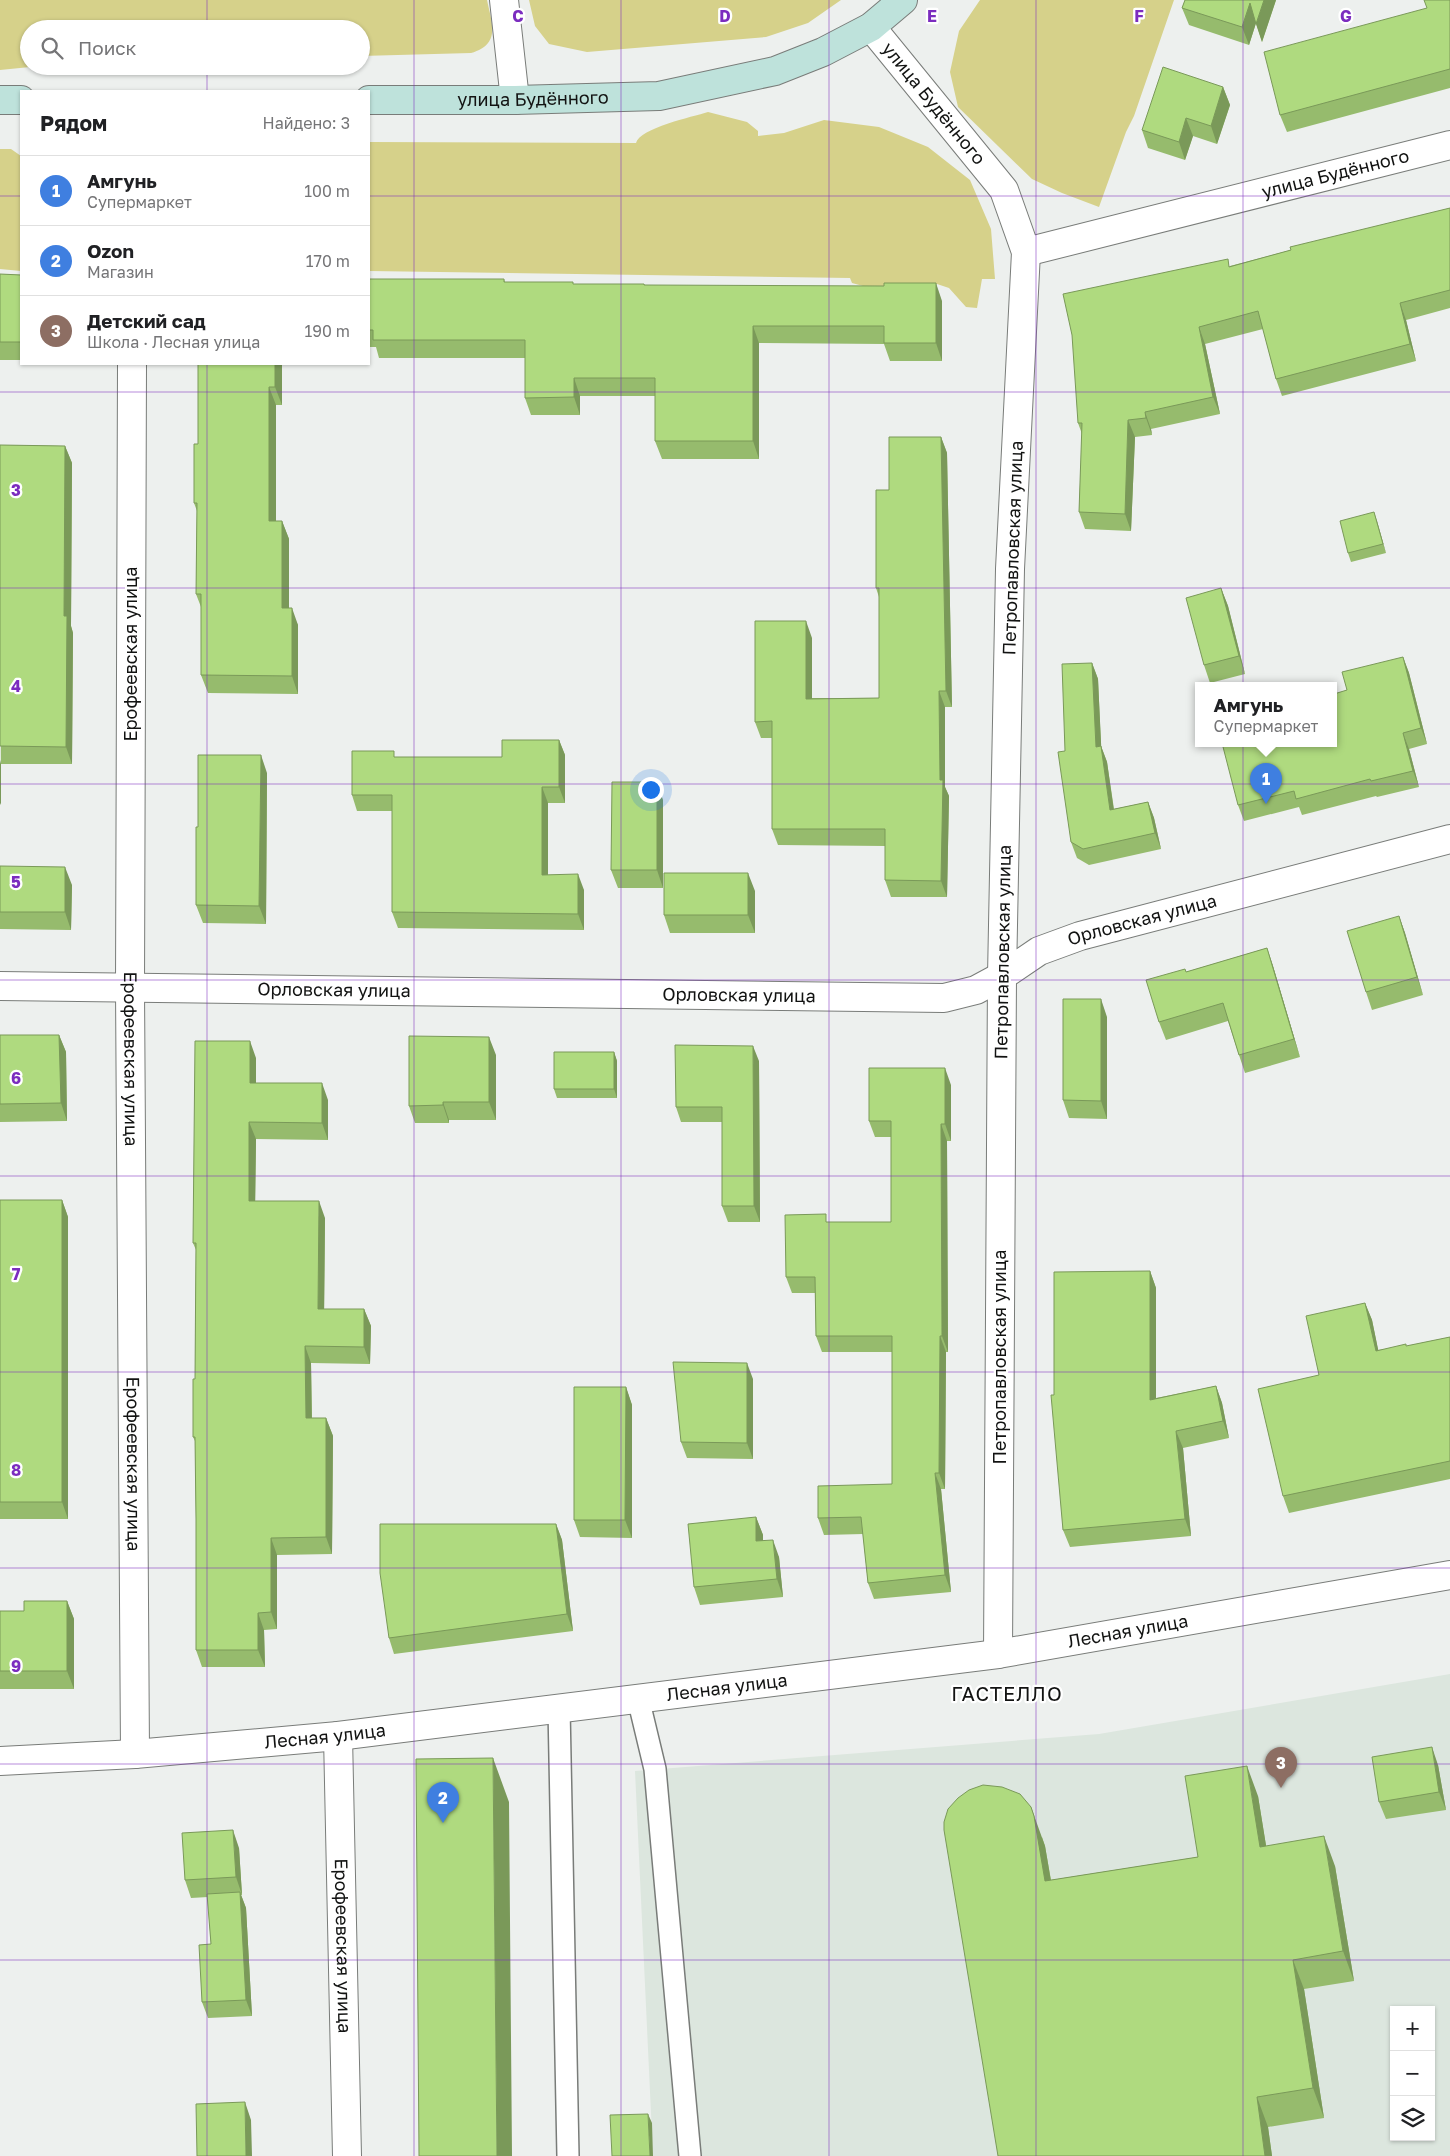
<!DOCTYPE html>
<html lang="ru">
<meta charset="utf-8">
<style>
body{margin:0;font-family:"Golos Text",sans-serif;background:#f6f6f6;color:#202124}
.controls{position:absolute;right:15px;bottom:15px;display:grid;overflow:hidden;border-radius:0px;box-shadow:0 1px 4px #0004}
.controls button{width:45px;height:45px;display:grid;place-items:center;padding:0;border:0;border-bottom:1px solid #e0e0e0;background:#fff;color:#202124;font:25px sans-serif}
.you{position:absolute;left:650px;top:789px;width:18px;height:18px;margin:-12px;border:4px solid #fff;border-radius:50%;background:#1a73e8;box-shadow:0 0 0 8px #1a73e833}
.badge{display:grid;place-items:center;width:32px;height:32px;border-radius:50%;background:#0b8043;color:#fff;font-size:16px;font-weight:700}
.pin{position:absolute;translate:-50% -41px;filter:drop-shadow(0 1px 2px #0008)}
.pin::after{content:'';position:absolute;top:26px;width:18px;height:15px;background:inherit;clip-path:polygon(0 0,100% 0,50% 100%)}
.popup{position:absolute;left:1195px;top:682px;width:142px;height:65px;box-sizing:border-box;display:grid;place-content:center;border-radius:0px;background:#fff;filter:drop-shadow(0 1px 4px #0005);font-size:16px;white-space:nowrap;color:#757577}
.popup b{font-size:19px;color:#202124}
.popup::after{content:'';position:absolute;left:50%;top:100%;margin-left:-10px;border:10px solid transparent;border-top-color:#fff}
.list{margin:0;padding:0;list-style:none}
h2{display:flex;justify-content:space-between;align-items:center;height:65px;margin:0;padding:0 20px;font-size:21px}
h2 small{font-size:16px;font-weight:400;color:#757577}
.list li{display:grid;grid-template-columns:32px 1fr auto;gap:15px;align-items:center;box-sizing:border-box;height:70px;padding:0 20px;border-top:1px solid #e0e0e0}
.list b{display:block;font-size:19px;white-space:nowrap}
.list p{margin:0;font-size:16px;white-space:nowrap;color:#757577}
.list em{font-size:16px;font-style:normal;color:#757577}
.icon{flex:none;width:28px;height:28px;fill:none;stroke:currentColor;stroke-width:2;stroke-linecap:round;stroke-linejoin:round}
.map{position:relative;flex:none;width:1450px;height:2156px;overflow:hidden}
.search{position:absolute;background:#fff;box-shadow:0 1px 4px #0004;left:20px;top:20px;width:350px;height:55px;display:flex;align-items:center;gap:12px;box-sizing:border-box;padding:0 18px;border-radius:28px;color:#757577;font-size:19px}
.panel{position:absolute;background:#fff;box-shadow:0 1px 4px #0004;left:20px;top:90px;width:350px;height:275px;border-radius:0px}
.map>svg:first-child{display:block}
</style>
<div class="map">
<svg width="1450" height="2156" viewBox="0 0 1450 2156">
<rect width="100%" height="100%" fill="#edf0ee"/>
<path fill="#dce6de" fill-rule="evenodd" d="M1450,1674v482h-797l-18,-385 464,-37zM1394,2010h37v127h-37z"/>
<path fill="#d6d18a" d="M0,0h487c5,24 14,44 -16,53l-110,3v-27h-332v37h11l-40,4z
M529,0h312l-33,23 -42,14 -179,15 -38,-8 -14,-18z
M980,0h194l-40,116 -8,16 -27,75 -37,-14 -30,-14 -74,-72 -8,-35 9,-41z
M708,112l39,10 11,9v5l26,-3 40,-13 55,7 49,20 42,33 21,49 4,50h-13l-5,29 -11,-1 -17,-19 -12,-4h-25l-38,5 -22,-6 -2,-5 -481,-7v-129l267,1c4,-15 56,-26 72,-31z
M0,149h11l10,7v115l-21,-2z"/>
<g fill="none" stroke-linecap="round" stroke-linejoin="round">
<g stroke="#797c79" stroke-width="24">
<path id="service" d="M638,1698l17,71 35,387
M559,1708l9,448"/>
</g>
<g stroke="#797c79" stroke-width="30">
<g id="minor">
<path d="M504,0l11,100"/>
<path id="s1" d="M871,27l133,163 22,62 -16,317 -8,407 -4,678"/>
<path id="s2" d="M1026,252l424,-107"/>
<path id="s3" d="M132,364l-2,624 5,766"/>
<path id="s4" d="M0,986l944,12 32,-8 26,-14 37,-25 41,-15 370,-97"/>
<path id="s5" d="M338,1736l9,420"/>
<path id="s6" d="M0,1761l135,-7 203,-18 660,-82 452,-79"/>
</g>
</g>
<g stroke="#797c79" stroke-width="30">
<g id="secondary">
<path d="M0,100h21"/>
<path id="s7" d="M369,100h146l144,-4 116,-25 48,-19 48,-25 32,-27"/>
</g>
</g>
<use href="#service" stroke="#fff" stroke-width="21"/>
<use href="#minor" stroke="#fff" stroke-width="28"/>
<use href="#secondary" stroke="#bee2db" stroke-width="28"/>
</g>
<path fill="#96bb6d" d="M1185,0h91l-14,42 -6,-19 -7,22 -60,-20 -7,-17z
M1450,0v88l-163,44 -7,-17 147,-107z
M1223,87l7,18 -13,39 -24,-8 -8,24 -37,-12 -6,-18z
M1450,208v100l-44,12 10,41 -134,35 -6,-17 -13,-50 -58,15 15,70 -69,15 1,6 -17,2 -4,94 -46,-2 -6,-17 3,-78 -4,-11 152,-157z
M0,274l21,1v85h-21z
M369,279h135l1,3 69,2h70l1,1 297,16v60h-52l-6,-17 -125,-1v116h-97l-7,-18v-45h-75v19h-49l-6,-17v-40h-146l-3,-11h-7z
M282,364v41h-6v116h6l7,18v69l9,17v69l-90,-1 -7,-18v-68l-5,-13 1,-83 -3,-8 4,-59z
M941,437l6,16 5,254h-7v80l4,9 -2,101h-56l-6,-17v-34l-107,-1 -6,-16v-91h-11l-6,-16 57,-84v60h67v-101l-3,-9 13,-98z
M0,445l65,1 7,17 -1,163 2,7 -1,131h-71v41z
M1374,512l12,41 -35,9 -3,-9z
M1221,588l7,18 17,68 -35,9 -6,-18z
M1403,657l6,16 18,71 -18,5 10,38 -42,10 -1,-1 -74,19 -3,-8 -55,14 -6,-16 109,-115z
M1092,663l6,16 3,67 6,16 7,47 34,-7 6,16 7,31 -72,16 -12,-7 -6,-16 -6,-91z
M559,740l6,15v48h-17v72l36,15v40l-186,-2 -6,-16v-101h-35l-5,-16 44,-38h106z
M267,773l-1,151 -63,-1 -7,-18z
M663,800v88h-45l-7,-18z
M0,866l72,19 -1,45 -71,-1z
M755,891v42h-85l-6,-18z
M1399,916l6,17 18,62 -51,15 -6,-18z
M1267,948l6,18 27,91 -55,16 -6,-18 -11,-34 -62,19 -7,-18 27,-50z
M1107,1017v102l-38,-1 -6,-18z
M0,1035h59l7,17 1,69 -67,1z
M614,1052l3,9v37h-60l-3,-9z
M496,1055v65h-47v3h-34l-6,-17z
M256,1058v25l72,17v40l-72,-1 -1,62 70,17 -1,91h40l7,17 -1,38 -59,-1 1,55h14l7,18 -1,118 -55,1v74l-13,1 1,37h-63l-6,-17v-131l-1,-78 -2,-4 2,-58 1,-129 -3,-7z
M759,1061l1,161h-32l-6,-16v-84h-41l-5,-15z
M951,1085v56h-4l1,211h-2l-1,137h-4l10,103 -77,7 -6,-16 -5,-49 -39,1 -6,-17 74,-34v-132h-70l-6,-16 -1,-43h-23l-6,-16 43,-55h62v-85h-16l-6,-16z
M0,1200h62l6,17v302h-68z
M1150,1271l6,17v110l60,-12 6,17 7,35 -46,10 8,88 -121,11 -7,-17 -9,-135z
M1365,1303l7,17 6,30 29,-4 43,-9v142l-161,34 -6,-17 36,-121z
M753,1379v80l-66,-1 -6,-16z
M626,1387l6,18v133l-52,-1 -6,-17z
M756,1517l7,18v5l16,17 4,40 -83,8 -6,-18z
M556,1524l6,16 11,91 -179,23 -5,-16z
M67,1601l7,18v70h-74v-78h24z
M1438,1765l8,45 -60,9 -7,-17z
M1258,1796l8,50 69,20 19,115 -50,8 20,129 -56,9 4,29h-274l44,-319 3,9 6,34 147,-23z
M239,1848l3,47h-1l5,13 6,108 -44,2 -6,-16 9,-58 -3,-47 -17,1 -6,-18z"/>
<path fill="#7a9959" d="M1264,0h12l-14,42 -6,-18z
M1250,3l7,17 -8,25 -7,-18z
M1223,87l7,18 -13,39 -6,-18z
M1186,118l7,18 -8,24 -6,-18z
M936,283l6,18v60l-6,-18z
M1400,303l6,17 10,41 -6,-17z
M753,326l6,17v116l-6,-18z
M1199,327l6,17 15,70 -7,-17z
M275,364h7v41l-7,-18z
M574,378l6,18v19l-6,-18z
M269,387l7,18v134l-7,-18z
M1145,412l6,17 1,6 -6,-17z
M1128,420l7,17 -4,94 -6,-17z
M941,437l6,16 5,254 -6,-16z
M65,446l7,17 -1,163 2,7 -1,131 -6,-17 -2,-131z
M1374,512l3,9 9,32 -3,-9z
M282,521l7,18v86l-7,-17z
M1221,588l7,18 17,68 -6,-18z
M292,608l6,17v69l-6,-18z
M806,621l6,17v77l-6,-16z
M1403,657l6,16 18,71 -6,-16z
M1092,663l6,16 4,84 -6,-16z
M939,691l6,16v80l4,9 -2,101 -6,-16z
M1403,733l6,16 10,38 -6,-16z
M559,740l6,15v48l-6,-16z
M1101,746l6,16 9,64 -6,-16z
M261,755l6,18 -1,151 -7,-18z
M0,760l1,4v41l-1,-2z
M657,782l6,18v88l-6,-18z
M542,787l6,16v87l-6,-15z
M1148,802l6,16 7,31 -6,-16z
M65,867l7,18 -1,45 -6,-18z
M748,873l7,18v42l-7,-18z
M578,874l6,16v40l-6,-16z
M1399,916l6,17 18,62 -6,-18z
M1267,948l6,18 27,91 -6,-18z
M1101,999l6,18v102l-6,-18z
M59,1035l7,17 1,69 -6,-18z
M489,1037l7,18v65l-7,-18z
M250,1041l6,17v42l-6,-17z
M753,1046l6,15 1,161 -6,-16z
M614,1052l3,9v37l-3,-9z
M945,1068l6,17v56l-6,-17z
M322,1083l6,17v40l-6,-17z
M443,1102l6,18v3l-6,-18z
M249,1122l7,17 -1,79 -6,-17z
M941,1124l6,17 1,211 -6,-16z
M62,1200l6,17v302l-6,-17z
M319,1201l6,17 -1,108 -6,-17z
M1150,1271l6,17v129l-6,-17z
M1365,1303l7,17 10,48 -6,-17z
M364,1309l7,17 -1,38 -6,-17z
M940,1336l6,16 -1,137 -6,-16z
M305,1346l6,17 1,73 -6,-18z
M747,1363l6,16v80l-6,-16z
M1216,1386l6,17 7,35 -6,-17z
M626,1387l6,18v133l-7,-18z
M326,1418l7,18 -1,118 -6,-17z
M1176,1431l7,17 8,88 -6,-17z
M935,1473l6,16 10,103 -6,-17z
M756,1517l7,18v24l-7,-18z
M556,1524l6,16 11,91 -6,-17z
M271,1538l6,17v74l-6,-17z
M773,1540l6,17 4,40 -6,-18z
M67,1601l7,18v70l-7,-18z
M258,1613l6,17 1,37 -7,-17z
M1432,1747l6,18 8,45 -7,-18z
M493,1758l16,44 3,354h-15z
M1247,1766l11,30 13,80 -11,-29z
M1031,1807l14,39 11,65 -11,-30z
M233,1830l6,18 3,47 -6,-18z
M1324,1836l11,30 19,115 -11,-30z
M240,1892l6,16 6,108 -6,-16z
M1293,1960l11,29 20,129 -11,-30z
M1257,2097l11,30 4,29h-7z
M245,2102l6,18 1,36h-6z
M648,2114l4,9 1,33h-3z"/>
<path fill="#afda7f" stroke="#7a9959" d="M1185,0h79l-8,24 -6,-21 -8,24 -60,-19z
M1424,0h26v69l-170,46 -16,-63 163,-44z
M1163,67l60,20 -12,39 -25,-8 -7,24 -37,-12z
M1450,208v82l-50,13 10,41 -134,35 -18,-68 -59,16 14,70 -68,15 1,6 -18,2 -3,94 -46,-2 3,-89h-4l-6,-88 -9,-41 165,-35 1,8 62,-17 -1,-3z
M0,274l21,1v67h-21z
M369,279h135v3h69v2h71v1l240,1v-3h52v60h-52v-17h-131v115h-98v-63h-81v19l-49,1v-58h-152v-10h-4z
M198,364h77v23h-6v134h13v87h10v68l-91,-1v-81h-5l1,-91h-3v-59h4z
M889,437h52l5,254h-7l1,89h3l-2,101 -56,-1v-51h-113v-108l-17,1v-101h51v78l73,-1v-110h-3v-98h13z
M0,445l65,1 -1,170h3l-1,131 -66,-1z
M1374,512l9,32 -35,9 -8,-32z
M1221,588l18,68 -35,9 -18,-67z
M1403,657l18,71 -18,5 10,38 -42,10 -1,-2 -74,20 -2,-8 -56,14 -16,-62h112v-49l13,-4 -5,-18z
M1092,663l4,84 5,-1 9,64 38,-8 7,31 -72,16 -12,-7 -13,-90 7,-1 -3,-87z
M502,740h57v47h-17v88l36,-1v40l-186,-2v-117h-40v-44h42v6h108z
M198,755h63l-2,151 -63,-1v-78h2z
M612,782h45v88h-46z
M0,866l65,1v45h-65z
M664,873h84v42h-84z
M1399,916l18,61 -51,15 -19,-61z
M1267,948l27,91 -55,16 -16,-52 -64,19 -13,-42 39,-11 1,3z
M1063,999h38v102l-38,-1z
M0,1035h59l2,68 -61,1z
M409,1036l80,1v65h-46v3l-34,1z
M195,1041h55v42h72v40l-73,-1v79h70l-1,108h46v38l-59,-1 1,72h20v119l-55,1v74l-13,1v37h-62v-131l-1,-82h-2v-58h2l1,-136h-3z
M675,1045l78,1 1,160h-32v-99h-46z
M554,1052h60v37h-60z
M869,1068h76v56h-4l1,212h-2l-1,137h-4l10,102 -77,8 -7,-66 -43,1v-32l74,-2v-148h-76l-1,-59h-29l-1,-62 41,-1v8h65v-101h-22z
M0,1200h62v302h-62z
M1150,1271v129l66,-14 7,35 -47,10 9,88 -122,11 -12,-135h3v-123z
M1365,1303l11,48 30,-7v2l44,-9v124l-167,35 -25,-107 61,-14 -13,-59z
M673,1362l74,1v80l-66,-1z
M574,1387h52l-1,133h-51z
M756,1517v24l17,-1 4,39 -83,8 -6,-63z
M380,1524h176l11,90 -178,24 -9,-65z
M24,1601h43v70h-67v-60h24z
M1432,1747l7,45 -60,10 -7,-45z
M493,1758l4,398h-78l-3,-397z
M1247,1766l13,81 64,-11 19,115 -50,9 20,128 -56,9 8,59h-267l-54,-326v-8l4,-13 10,-11 11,-8 14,-5 19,2 18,7 11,13 3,9 11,65 153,-24 -13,-81z
M233,1830l3,47 -51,3 -3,-47z
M240,1892l6,108 -44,2 -3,-57 12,-1 -4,-50z
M245,2102l1,54h-49l-1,-52z
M648,2114l2,42h-38l-2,-41z"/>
<path fill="none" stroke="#7b2cbf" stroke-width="1" stroke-opacity="0.55" d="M207,0v29M414,0v2156M621,0v2156M829,0v2156M1036,0v2156M1243,0v2156M207,66v25M0,196h21M369,196h1081M207,364v1792M0,392h1450M0,588h1450M0,784h1450M0,980h1450M0,1176h1450M0,1372h1450M0,1568h1450M0,1764h1450M0,1960h1450"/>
<g text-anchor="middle" stroke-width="4.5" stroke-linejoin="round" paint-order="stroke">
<g font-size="18" fill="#121312" stroke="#fff">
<text dy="6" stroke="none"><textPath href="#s7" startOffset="164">улица Будённого</textPath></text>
<text dy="6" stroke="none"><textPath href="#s1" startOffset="99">улица Будённого</textPath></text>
<text dy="6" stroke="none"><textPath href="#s2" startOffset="319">улица Будённого</textPath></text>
<text transform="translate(1013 548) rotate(-88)" y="6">Петропавловская улица</text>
<text transform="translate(131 654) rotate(-90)" y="6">Ерофеевская улица</text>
<text dy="6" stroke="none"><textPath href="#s4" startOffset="1159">Орловская улица</textPath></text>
<text transform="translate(1003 952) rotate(-89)" y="6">Петропавловская улица</text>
<text dy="6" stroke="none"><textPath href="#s4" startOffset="334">Орловская улица</textPath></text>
<text dy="6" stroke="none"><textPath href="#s4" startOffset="739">Орловская улица</textPath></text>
<text dy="6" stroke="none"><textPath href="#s3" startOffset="695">Ерофеевская улица</textPath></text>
<text transform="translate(1000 1357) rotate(-90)" y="6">Петропавловская улица</text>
<text dy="6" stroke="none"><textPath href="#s3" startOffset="1100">Ерофеевская улица</textPath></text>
<text dy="6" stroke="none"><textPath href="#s6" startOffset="1136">Лесная улица</textPath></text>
<text dy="6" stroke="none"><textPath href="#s6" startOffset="731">Лесная улица</textPath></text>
<text dy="6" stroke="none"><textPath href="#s6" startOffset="326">Лесная улица</textPath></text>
<text dy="6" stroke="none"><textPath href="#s5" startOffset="210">Ерофеевская улица</textPath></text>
</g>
<g font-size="20" letter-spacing="1" fill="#121312" stroke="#fff">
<text x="1007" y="1701">ГАСТЕЛЛО</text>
</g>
</g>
<g font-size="16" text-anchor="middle" font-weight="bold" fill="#7b2cbf" stroke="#fff" stroke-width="4.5" stroke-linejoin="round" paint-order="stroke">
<text x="518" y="22">C</text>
<text x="725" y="22">D</text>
<text x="932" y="22">E</text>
<text x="1139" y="22">F</text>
<text x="1346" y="22">G</text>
<text x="16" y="496">3</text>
<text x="16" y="692">4</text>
<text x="16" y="888">5</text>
<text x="16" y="1084">6</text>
<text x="16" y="1280">7</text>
<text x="16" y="1476">8</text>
<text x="16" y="1672">9</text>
</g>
</svg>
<div class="controls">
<button>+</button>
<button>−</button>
<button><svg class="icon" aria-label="layers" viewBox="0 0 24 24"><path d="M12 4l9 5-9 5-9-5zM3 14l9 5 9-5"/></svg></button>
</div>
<div class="you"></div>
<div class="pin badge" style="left:1266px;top:804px;background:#3f7fe0">1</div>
<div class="popup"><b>Амгунь</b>Супермаркет</div>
<div class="pin badge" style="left:443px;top:1823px;background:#3f7fe0">2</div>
<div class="pin badge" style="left:1281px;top:1788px;background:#8d6e63">3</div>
<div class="search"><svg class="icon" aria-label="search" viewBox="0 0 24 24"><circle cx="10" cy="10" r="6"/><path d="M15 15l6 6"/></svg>Поиск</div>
<section class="panel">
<h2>Рядом<small>Найдено: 3</small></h2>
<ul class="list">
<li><span class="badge" style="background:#3f7fe0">1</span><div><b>Амгунь</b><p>Супермаркет</p></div><em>100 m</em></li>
<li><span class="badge" style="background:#3f7fe0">2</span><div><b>Ozon</b><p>Магазин</p></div><em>170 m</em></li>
<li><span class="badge" style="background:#8d6e63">3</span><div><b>Детский сад</b><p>Школа · Лесная улица</p></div><em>190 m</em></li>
</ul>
</section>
</div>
